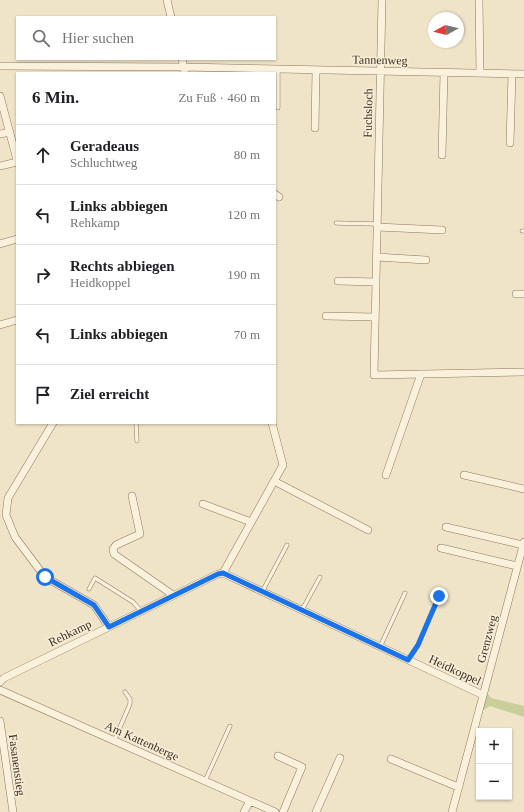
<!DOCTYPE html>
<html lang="de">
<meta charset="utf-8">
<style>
body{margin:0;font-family:Georgia,serif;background:#f6f6f6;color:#202124}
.controls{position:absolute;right:12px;bottom:12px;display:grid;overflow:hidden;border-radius:0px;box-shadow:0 1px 3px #0004}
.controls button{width:36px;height:36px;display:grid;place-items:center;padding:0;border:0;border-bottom:1px solid #e0e0e0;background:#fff;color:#202124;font:20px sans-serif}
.compass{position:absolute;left:428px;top:12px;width:36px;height:36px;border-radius:50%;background:#fff;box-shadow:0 1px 3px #0004;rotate:262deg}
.stop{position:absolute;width:12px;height:12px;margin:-9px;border:3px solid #1a73e8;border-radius:50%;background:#fff}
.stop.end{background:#1a73e8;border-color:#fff;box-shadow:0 1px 4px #0008}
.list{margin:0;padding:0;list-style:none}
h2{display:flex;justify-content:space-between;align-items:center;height:52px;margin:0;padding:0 16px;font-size:17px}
h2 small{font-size:13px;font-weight:400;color:#757577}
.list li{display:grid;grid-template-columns:26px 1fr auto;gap:12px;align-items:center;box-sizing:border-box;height:60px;padding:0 16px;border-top:1px solid #e0e0e0}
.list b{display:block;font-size:15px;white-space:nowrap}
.list p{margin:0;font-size:13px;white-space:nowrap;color:#757577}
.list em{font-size:13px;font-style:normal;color:#757577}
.icon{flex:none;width:22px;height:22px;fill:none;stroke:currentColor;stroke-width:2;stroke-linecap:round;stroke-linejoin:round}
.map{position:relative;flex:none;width:524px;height:812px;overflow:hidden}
.search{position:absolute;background:#fff;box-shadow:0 1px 3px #0004;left:16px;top:16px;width:260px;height:44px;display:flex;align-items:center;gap:10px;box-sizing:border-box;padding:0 14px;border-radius:0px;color:#757577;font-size:15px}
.panel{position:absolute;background:#fff;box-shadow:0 1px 3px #0004;left:16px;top:72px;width:260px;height:352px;border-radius:0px}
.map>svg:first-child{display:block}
</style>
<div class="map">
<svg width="524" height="812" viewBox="0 0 524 812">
<rect width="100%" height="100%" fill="#f0e4c8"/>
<path fill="#c9cf9b" d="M485,690l6,8 33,8v11l-34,-11 -12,7z"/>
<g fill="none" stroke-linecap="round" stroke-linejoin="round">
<g stroke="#8d765c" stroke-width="4.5">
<path id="service" d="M278,108v-39
M336,223l41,1
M522,231h2
M136,423l1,18
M89,589l6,-11 38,24 8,9
M262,592l25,-47
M302,610l18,-33
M380,647l25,-54
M408,660l10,-15 21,-49
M114,741l16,-37v-5l-5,-7
M205,781l25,-55"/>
</g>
<g stroke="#8d765c" stroke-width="8">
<path id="minor" d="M167,0l4,17
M382,0l-8,375 150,-3
M479,0l1,73
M182,59l3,14
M0,66l183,1 341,7
M0,96l17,64
M315,128l1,-58
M0,134l10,-2
M510,143l2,-69
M442,155l2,-82
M0,166l17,-4
M275,194l4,3
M377,227l65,3
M0,244l17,-5
M376,257l50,3
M338,281l38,1
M516,294h8
M326,316l49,1
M0,325l17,-5
M53,423l-45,75 -2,17 9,22 30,40 49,28 15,22
M386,475l35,-101
M464,475l60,14
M274,481l94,49
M132,496l8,38 -24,11 -3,4 1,5 59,41
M203,504l48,18
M446,527l77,18
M441,548l76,18
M223,573l260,122
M223,573l60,-108 -11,-42
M0,682l4,-4 214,-104 5,-1
M0,690l275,122
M0,721l13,91
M278,756l24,11 -19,45
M391,759l67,28
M244,812l6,-11
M316,812l24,-54
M452,812l72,-270"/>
</g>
<use href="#service" stroke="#faf1dc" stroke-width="3.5"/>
<use href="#minor" stroke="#faf1dc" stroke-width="7"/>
</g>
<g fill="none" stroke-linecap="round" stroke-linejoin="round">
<path stroke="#1a73e8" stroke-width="5" d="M45,577l49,28 15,22 109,-53 5,-1 185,87 10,-15 21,-49"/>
</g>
<g text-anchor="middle" stroke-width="3" stroke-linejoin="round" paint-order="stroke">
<g font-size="12" fill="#3d2e20" stroke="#f7eed8">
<text transform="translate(380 60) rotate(1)" y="4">Tannenweg</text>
<text transform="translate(368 113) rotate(-89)" y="4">Fuchsloch</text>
<text transform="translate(70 633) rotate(-26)" y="4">Rehkamp</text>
<text transform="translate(487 639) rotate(-75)" y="4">Grenzweg</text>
<text transform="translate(455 670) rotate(25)" y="4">Heidkoppel</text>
<text transform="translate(142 741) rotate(24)" y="4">Am Kattenberge</text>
<text transform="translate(17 765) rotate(82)" y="4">Fasanenstieg</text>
</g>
</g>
</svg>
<div class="controls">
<button>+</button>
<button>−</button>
</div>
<svg class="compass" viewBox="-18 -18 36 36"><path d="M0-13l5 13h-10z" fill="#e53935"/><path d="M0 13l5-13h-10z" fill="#757577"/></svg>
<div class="stop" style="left:45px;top:577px"></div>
<div class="stop end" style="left:439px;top:596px"></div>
<div class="search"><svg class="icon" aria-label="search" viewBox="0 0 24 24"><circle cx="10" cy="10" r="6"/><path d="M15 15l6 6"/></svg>Hier suchen</div>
<section class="panel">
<h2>6 Min.<small>Zu Fuß · 460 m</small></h2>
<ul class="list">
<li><svg class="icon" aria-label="ahead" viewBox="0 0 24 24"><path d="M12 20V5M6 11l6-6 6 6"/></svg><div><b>Geradeaus</b><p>Schluchtweg</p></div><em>80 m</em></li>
<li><svg class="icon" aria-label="left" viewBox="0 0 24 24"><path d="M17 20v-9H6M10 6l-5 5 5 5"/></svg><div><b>Links abbiegen</b><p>Rehkamp</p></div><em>120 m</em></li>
<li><svg class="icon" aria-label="right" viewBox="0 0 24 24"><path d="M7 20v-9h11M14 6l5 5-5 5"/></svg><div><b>Rechts abbiegen</b><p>Heidkoppel</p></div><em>190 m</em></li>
<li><svg class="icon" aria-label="left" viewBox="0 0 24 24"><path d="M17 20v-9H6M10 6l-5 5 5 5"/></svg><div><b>Links abbiegen</b></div><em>70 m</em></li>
<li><svg class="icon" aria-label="arrive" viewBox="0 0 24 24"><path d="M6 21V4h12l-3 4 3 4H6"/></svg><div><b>Ziel erreicht</b></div></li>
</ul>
</section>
</div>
